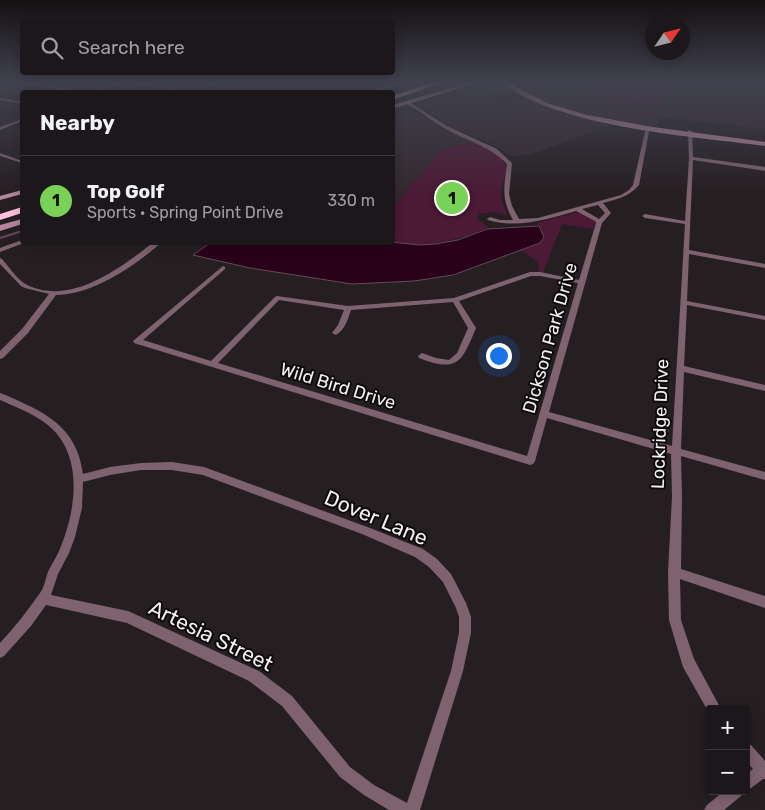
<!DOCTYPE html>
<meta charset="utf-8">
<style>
body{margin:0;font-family:Rubik,sans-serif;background:#292427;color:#f1f3f6}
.controls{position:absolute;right:15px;bottom:15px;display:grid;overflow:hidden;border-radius:5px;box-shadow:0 2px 12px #0003}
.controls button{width:45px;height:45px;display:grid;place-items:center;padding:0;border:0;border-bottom:1px solid #3a3639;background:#1c171a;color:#f1f3f6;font:25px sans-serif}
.compass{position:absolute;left:645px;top:15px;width:45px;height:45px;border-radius:50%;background:#1c171a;box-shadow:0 2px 12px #0003;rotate:55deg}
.you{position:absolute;left:498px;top:355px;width:18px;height:18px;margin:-12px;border:4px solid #fff;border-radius:50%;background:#1a73e8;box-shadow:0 0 0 8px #1a73e833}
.badge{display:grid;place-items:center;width:32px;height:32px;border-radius:50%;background:#7ad157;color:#111;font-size:16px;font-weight:700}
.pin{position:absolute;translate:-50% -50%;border:2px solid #fff;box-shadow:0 1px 5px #0006}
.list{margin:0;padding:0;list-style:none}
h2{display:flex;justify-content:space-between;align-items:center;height:65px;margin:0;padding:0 20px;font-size:21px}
h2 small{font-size:16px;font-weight:400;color:#a09fa2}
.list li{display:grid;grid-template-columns:32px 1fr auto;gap:15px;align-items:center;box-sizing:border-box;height:90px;padding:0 20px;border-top:1px solid #3a3639}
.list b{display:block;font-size:19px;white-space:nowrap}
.list p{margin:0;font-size:16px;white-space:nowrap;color:#a09fa2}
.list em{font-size:16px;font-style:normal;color:#a09fa2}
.icon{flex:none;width:28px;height:28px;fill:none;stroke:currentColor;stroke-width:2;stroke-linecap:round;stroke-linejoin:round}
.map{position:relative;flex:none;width:765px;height:810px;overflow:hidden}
.search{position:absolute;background:#1c171a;box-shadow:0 2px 12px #0003;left:20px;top:20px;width:375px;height:55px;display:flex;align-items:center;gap:12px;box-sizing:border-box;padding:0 18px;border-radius:5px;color:#a09fa2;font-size:19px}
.panel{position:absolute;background:#1c171a;box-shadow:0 2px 12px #0003;left:20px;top:90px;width:375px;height:155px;border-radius:5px}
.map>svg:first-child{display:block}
</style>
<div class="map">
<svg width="765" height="810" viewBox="0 0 765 810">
<rect width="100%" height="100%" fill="#261f22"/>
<path fill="#34282e" d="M299,82h99l-33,10h-30z
M514,82h233l18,2v45l-105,-12 -3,9 -47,-6 -31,-7 -33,-11 -13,-6z
M481,93l18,11 29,-4 45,16 41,8 -84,31 -17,1 -29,-15 -34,-14 -23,-16 -12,-6 27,-7z
M408,109l16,7 15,11 36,15 -34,8 -48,58v-95z"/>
<path fill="#4c1936" d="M597,82l68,1 -4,23 -44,-5 -10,-2 -13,-7z
M475,142c11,4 31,14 31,28 0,6 -4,12 -5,19 -1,9 3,18 7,26l-14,-3 -15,2 -2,5 11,8c-30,14 -62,21 -95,15v-34l48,-58z
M579,212l16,9 -2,8 -31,-5 -19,49 -4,-1 -1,-10 -18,-12 20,-7 2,-13 -5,-7z"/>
<path fill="#290119" stroke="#66495a" d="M539,226l5,11 -4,6 -87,32 -39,6 -62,3 -102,-16 -57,-13 17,-12 181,-1 29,3 15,-1 23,-4 29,-11z"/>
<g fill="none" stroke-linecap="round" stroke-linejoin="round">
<path stroke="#66495a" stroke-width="1" d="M197,82l18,10
M758,82l7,1"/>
<path stroke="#66495a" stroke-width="2" d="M0,238l22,-7"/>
<path fill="#7f6270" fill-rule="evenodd" d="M29,82l54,9 2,1h-6l-56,-8z
M118,82h5l-27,10h-4z
M130,82l35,4 14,6h-4l-11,-4z
M203,82h5l25,10h-4z
M0,98l22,4v2l-22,-4z
M408,101h2l1,2 36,23 50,23 15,14 -3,31 3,12 7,13 19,-1 83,-23 8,-5 4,-5 13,-58 4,-1 -11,59c-10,12 -22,14 -36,18l8,10 -9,10 -53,189 123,34 13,-222 -40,-6 -3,-2 3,-2 40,7 4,-63 -1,-28 4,1 1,26 72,10v4l-72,-11 -4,90 76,14v4l-76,-14 -2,47 78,15v4l-78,-15 -3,61 81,19v6l-81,-19 -3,77 84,23v8l-84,-24 1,41 -1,72 84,27v12l-85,-29 1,41 13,39 27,50h-12v4l-26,-46 -14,-47 -1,-48 4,-75 -1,-43 -124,-36 -12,43 -2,3 -3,1 -396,-122 -1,-2 90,-75 2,1v2l-82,71 68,21 64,-64 2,-1 71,10 106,-8 76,-26h10l39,8 17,-57 -1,-2 -19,-10c-28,8 -59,18 -88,9l-1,-1 3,-2 10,3h13c-12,-21 -9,-33 -6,-56 -18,-19 -41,-23 -63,-36 -13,-7 -23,-17 -36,-23zM598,205l7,8 -6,6 -17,-10zM531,276h9l38,7 -51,173 -309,-93 61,-63 65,10 -6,15 -6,8 4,2c9,-5 12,-16 15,-25l102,-8 15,26 -11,25 -8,7 -13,-2 -14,-5 -4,3 1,2c39,15 43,4 57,-30l-17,-27z
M22,119v2l-22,9v-3z
M0,153l22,8v2l-22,-7z
M22,240l2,3 -24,9v-4z
M154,242h8c-27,24 -70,53 -106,53l-28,38 -25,25 -3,1v-8l22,-22 27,-35 -24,-6 -4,-2 -21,-22v-6l2,1c8,9 16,22 27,27 45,19 92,-19 125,-44z
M0,393c9,3 17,7 25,11 33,15 53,33 58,70l27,-7 31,-4 31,-1 32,5 166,61 53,21 14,10 14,15 15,29 5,14v16l-8,38 -43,139h-31l-25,-15 -24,-18 -58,-71 -33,-25 -122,-58 -81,-18 -15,21 -27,30 -4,2v-15c15,-16 28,-33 40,-50 5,-7 5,-14 8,-21 3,-7 8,-14 11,-21 14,-32 23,-78 3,-110 -13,-22 -40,-31 -62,-41zM141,470h31l31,5 159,59 53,23 14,10 14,15 13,26 3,9v16l-8,38 -44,132 -33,-18 -24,-18 -58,-71 -33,-25 -131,-60 -77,-16 7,-21 11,-21 6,-16 7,-29 1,-26 27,-7z
M746,743l5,2 14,16v18h-2l-12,9 -5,2v-16l7,-5 -7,-8z
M724,791h19l-2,5 -17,14h-20l3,-5z"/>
<path fill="#b5869d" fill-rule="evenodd" d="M400,82h8l-32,10h-7z
M472,82h8l-88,27v-4z
M500,82h7l40,21 40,12 66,12 112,15v4c-75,-10 -204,-18 -265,-64z
M22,190v4l-22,6v-4z
M22,219v5l-22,7v-6z"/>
<path fill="#fdc1de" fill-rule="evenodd" d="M435,82h9l-52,18v-4z
M22,207v6l-22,7v-6z"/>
</g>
<linearGradient id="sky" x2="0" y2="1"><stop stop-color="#151113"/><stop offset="0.42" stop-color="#41424f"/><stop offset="1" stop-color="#41424f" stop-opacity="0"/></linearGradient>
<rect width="765" height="195" fill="url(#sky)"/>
<g text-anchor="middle" stroke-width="4" stroke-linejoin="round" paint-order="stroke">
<g font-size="18" fill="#f4f0f2" stroke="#0d0a0b">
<text transform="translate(550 338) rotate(-74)" y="6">Dickson Park Drive</text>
<text transform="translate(338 386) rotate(17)" y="6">Wild Bird Drive</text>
<text transform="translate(660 424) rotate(-88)" y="6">Lockridge Drive</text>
</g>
<g font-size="21" fill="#f4f0f2" stroke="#0d0a0b">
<text transform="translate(376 518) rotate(23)" y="7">Dover Lane</text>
<text transform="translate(211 636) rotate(26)" y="7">Artesia Street</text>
</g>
</g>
</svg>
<div class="controls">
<button>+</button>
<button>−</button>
</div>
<svg class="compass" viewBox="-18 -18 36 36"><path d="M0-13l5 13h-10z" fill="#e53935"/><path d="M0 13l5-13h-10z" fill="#a09fa2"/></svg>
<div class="you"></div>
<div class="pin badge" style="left:452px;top:198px">1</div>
<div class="search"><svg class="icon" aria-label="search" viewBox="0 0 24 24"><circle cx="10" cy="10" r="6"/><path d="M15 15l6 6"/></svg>Search here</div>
<section class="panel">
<h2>Nearby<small></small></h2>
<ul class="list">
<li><span class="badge">1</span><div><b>Top Golf</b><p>Sports · Spring Point Drive</p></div><em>330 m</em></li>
</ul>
</section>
</div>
